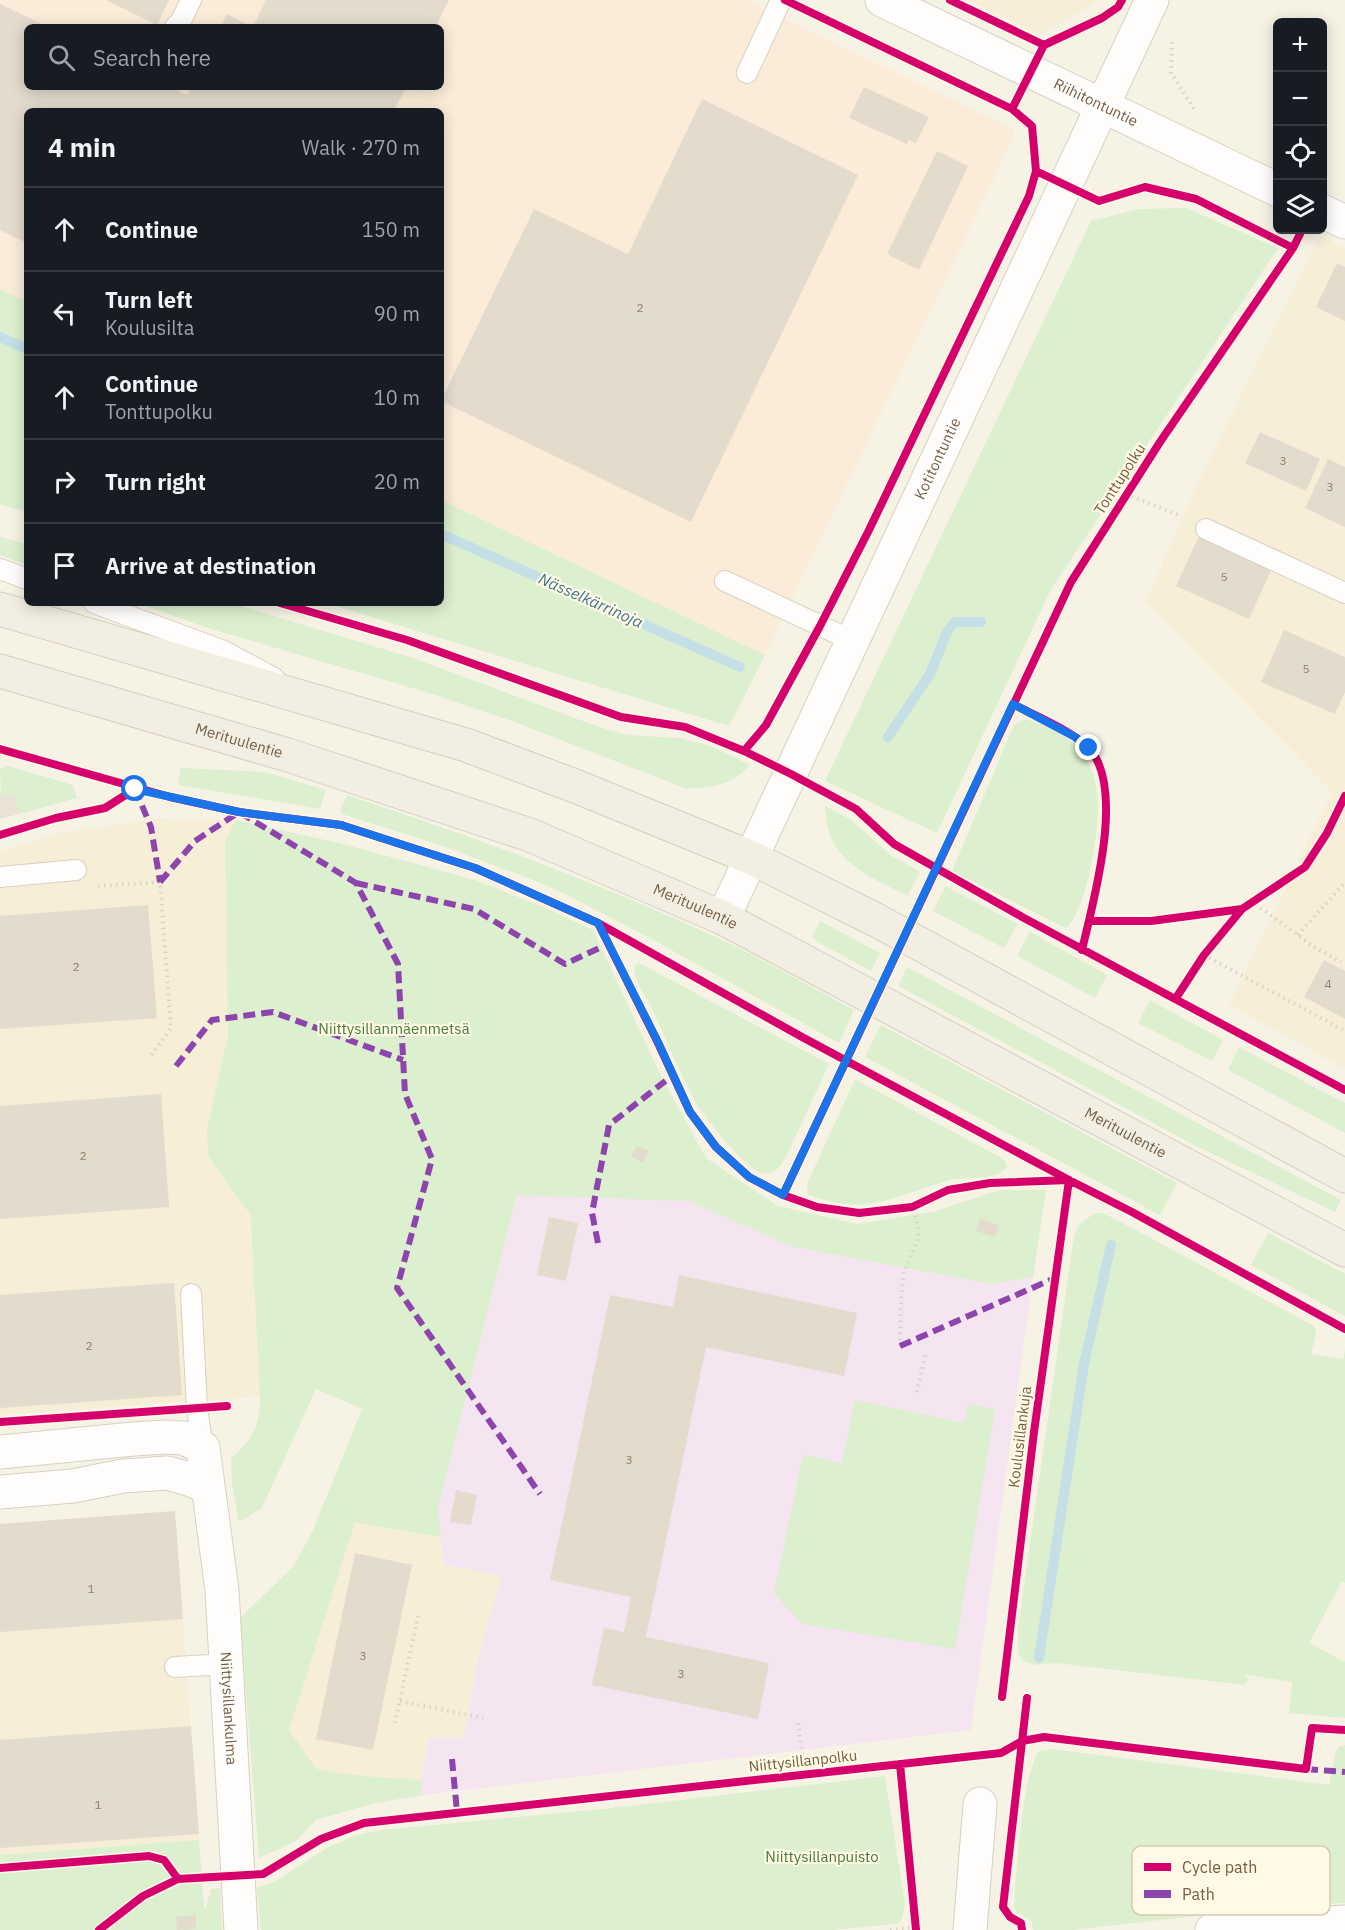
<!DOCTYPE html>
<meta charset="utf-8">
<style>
body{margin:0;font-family:"IBM Plex Sans",sans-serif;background:#20242c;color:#f1f3f6}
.controls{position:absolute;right:18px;top:18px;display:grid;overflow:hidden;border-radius:9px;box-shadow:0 3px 15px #0003}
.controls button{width:54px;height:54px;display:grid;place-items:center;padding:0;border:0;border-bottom:2px solid #363941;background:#171b24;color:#f1f3f6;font:30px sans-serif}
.stop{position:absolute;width:18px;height:18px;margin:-14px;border:4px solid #1a73e8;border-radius:50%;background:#fff}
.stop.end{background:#1a73e8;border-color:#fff;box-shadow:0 2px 6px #0008}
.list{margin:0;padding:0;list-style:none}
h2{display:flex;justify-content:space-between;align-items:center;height:78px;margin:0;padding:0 24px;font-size:26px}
h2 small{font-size:20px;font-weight:400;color:#9ea1a6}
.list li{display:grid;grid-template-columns:39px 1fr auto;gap:18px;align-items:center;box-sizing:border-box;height:84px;padding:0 24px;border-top:2px solid #363941}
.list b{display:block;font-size:22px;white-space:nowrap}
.list p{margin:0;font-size:20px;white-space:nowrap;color:#9ea1a6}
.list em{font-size:20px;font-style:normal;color:#9ea1a6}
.icon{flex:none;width:33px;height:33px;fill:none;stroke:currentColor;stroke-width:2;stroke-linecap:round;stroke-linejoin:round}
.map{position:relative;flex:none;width:1345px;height:1930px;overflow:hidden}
.search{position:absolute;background:#171b24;box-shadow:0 3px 15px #0003;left:24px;top:24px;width:420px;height:66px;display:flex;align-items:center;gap:15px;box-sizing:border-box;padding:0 21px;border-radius:9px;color:#9ea1a6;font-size:22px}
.panel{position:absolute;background:#171b24;box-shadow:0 3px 15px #0003;left:24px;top:108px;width:420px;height:498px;border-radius:9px}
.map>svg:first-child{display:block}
</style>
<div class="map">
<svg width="1345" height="1930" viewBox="0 0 1345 1930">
<rect width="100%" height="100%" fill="#f6f3e5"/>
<path fill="#f6eed7" d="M969,0h132l-61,35z
M1319,236l26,13v820l-116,-64 103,-213 -186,-190 43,-100z
M162,818l74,2 -11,21 3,194 -21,94 1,27 42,60 9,1 12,179 -271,19v-563l58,-19z
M175,1511l24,329 -199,15v-331z
M355,1521l86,16 3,28 58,11 -24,82 -14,80h-35l-8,42 -59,-4 -46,-7 -27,-39z"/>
<path fill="#fbecd9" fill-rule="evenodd" d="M0,0h746l269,130 -20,46 -230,479 -324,-155v-389h-414v191l-27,-13zM27,27h414v60h-414z"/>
<path fill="#e9e3d6" d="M0,791l1,4 13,-2 5,21 -19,5z"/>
<path fill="#f5e5f1" d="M517,1194l171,7 105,46 199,37 41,-7 -62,453 -548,65 -2,-15 8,-42h35l14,-80 24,-82 -58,-11 -7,-56z"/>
<path fill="#dcefce" d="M1186,208l92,40 -227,341 -114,244 -112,-52 266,-560 48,-12z
M0,289l27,13v210l-27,-8z
M441,500l324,155 -36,71 -404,-123h116z
M0,537l27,7v21l-27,-10z
M137,603h94l182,55 186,69 29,8 51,3 32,8 39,19c-18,20 -40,24 -66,23l-169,-66 -86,-29 -218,-64z
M1025,719c23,8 48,17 61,39 9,15 12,36 12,53 -1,28 -11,99 -32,117l-114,-57 62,-146z
M5,765l68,20 4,13 -58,16 -5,-21 -13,2 -1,-27 3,1z
M181,768l83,4 62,18 -6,19 -142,-24z
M347,795c121,40 242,84 358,137 51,23 100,52 149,78l-15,33 -191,-106 -83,-43 -32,-14 -93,-35 -98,-31 -2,-4z
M825,806l25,13 42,37 28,16 -12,24c-30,-15 -71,-31 -80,-67 -2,-8 -2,-16 -3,-23z
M236,820l107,24 132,36 66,26 52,24 67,144 46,84 72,48 80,18 78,-13 64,-21h46l-13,87 -41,7 -199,-37 -105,-46 -171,-6 -79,314 3,28 -86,-15 -66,208 27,39 46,7 59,4 2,15 -48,8 -59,17 -20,21 -37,17 -19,-240 54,-52 19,-36 49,-121 -46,-20 -54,119 -23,14 -7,-39 -1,-24c22,-21 29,-32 29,-62l-9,-181 -43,-60 -1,-27 21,-94 -3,-194z
M945,886l73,38 -14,24 -71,-37z
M820,921l60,32 -9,18 -50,-27 -9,-7z
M1030,932l77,43 -12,23 -78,-42z
M639,963l190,101 -43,93c-5,8 -10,17 -20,17 -18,-1 -60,-55 -70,-71 -16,-29 -29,-62 -43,-92 -6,-13 -21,-31 -18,-46z
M907,967l434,233 -6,12 -139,-66 -298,-160z
M1150,1000l73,40 -11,21 -74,-38z
M881,1025l296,158 -17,32 -295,-158z
M1239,1047l106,56v30l-117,-63z
M855,1079l143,77 8,6 1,5c-13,15 -39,9 -57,13 -52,15 -87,38 -142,14l-1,-10z
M1095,1213h7l17,8 195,105 2,8 -5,20 32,5 2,-9v233l-3,-2 -33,62 36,19v56l-56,-5 3,-31 -49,-8 5,5 -3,6 -189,-22 -20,2 -13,-4 -5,-8v-25l55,-386 5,-17z
M1268,1233l77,41v42l-94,-51z
M855,1400l109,23 4,-19 27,5 -40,240 -153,-25 -28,-31 29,-138 39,8z
M1345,1745v158l-32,1 -1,3 -116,9 -125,14h-38l-1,-9 -16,-9 -2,-6c3,-40 7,-124 25,-155l13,-2 277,36 7,-34 4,-5z
M885,1776l20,128 -3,15 -5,5 -66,6h-570l-4,-43 15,-4 55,-35 27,-12 27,-6 231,-22z
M199,1840l5,67h2l5,-18 9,-1 2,42h-222v-75z"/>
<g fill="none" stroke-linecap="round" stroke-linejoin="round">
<path stroke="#c5dfe7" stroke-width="10" d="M0,337l27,12
M441,534l299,133
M888,737l42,-63 17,-42 8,-10h26
M1039,1658l45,-294 27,-119"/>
</g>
<path fill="#e3dbcc" d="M106,0h63l-12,25z
M266,0h183l-14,27h-214l6,-13 26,13z
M0,4l48,23h-21v60h143l17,8 5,-8h214l-12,24h-367v132l-27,-13z
M864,87l65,30 -13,26 -8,-3 -1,4 -58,-26z
M702,99l156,76 -167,347 -250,-121 93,-192 94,45z
M937,151l31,15 -49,104 -32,-16z
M1337,263l8,4v54l-29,-14z
M1260,432l60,27 -14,32 -61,-28z
M1328,459l17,8v60l-40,-19z
M1199,536l73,32 -23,51 -73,-33z
M1284,630l61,27v35l-10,22 -74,-32z
M148,905l9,113 -157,11v-113z
M1324,960l21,11v48l-41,-22z
M161,1094l8,113 -169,12v-113z
M636,1146l13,5 -6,12 -12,-6z
M549,1217l29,6 -12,58 -29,-6z
M980,1219l19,6 -4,12 -19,-6z
M679,1275l178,38 -13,63 -138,-29 -60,290 123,26 -11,56 -166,-34 12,-57 20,4 7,-35 -81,-17 60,-285 63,12z
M174,1283l8,112 -182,13v-113z
M456,1490l21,5 -6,30 -21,-3z
M175,1511l8,108 -183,13v-108z
M355,1553l57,12 -39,185 -57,-11z
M191,1726l8,108 -199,14v-108z
M196,1915v14l-19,1 -1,-13z"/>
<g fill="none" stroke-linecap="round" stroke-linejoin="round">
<g stroke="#d7d0c3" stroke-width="22">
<path id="service" d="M175,27l6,-6 10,-21
M747,73l34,-73
M1206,529l139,64
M0,569l27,10
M725,581l128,60
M94,603l130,48 50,27
M0,877l76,-7
M191,1294l6,114 6,40
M175,1667l51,-3"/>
</g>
<g stroke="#d7d0c3" stroke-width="35">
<g id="minor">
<path id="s1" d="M882,0l396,190"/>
<path d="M1322,211l23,11"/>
<path d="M970,1930l10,-126"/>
</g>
</g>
<g stroke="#d7d0c3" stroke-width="35">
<g id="tertiary">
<path id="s2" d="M723,918l429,-918"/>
<path id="s3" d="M0,1452l133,-13 32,-2 19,1 19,10 19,142 19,340"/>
<path d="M0,1492l73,-6 50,-10 44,-3 22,6 18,8"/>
<path d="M1212,1930l133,-8"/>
</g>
</g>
<g stroke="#d5cec2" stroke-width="35">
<g id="primary">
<path d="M0,609l466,136 109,41 177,72 124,62 469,256"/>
<path id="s4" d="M0,671l288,84 242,80 193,83 622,332"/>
</g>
</g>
<path stroke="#d9d3ca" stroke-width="4" stroke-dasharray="1.5 4.5" stroke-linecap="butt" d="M1172,42l-1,31 23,36
M1126,494l55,22
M1344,799l1,1
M98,886l62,-4 11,146 -20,28
M1251,901l63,46 27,15
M1298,935l47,-53
M1204,955l141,76
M900,1346c1,-22 0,-45 3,-67 5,-33 25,-31 9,-72
M917,1392l9,-41
M400,1701l83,17
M395,1723l24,-111
M798,1723l7,51
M890,1930l26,-3"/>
<use href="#service" stroke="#fefdfb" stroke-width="20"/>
<use href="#minor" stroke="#fefdfb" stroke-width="33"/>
<use href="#tertiary" stroke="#fefdfb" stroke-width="33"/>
<use href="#primary" stroke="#f2efe2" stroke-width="33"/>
<path stroke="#8e44ad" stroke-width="6" stroke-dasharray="12 6" stroke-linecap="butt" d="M135,789l16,38 9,55
M160,882l35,-41 44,-29 117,71 42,81 7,130 27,65 -35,129 143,206
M356,883l118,26 91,55 43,-20
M176,1066l36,-46 61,-8 130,48
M598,1243l-6,-30 17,-88 64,-50
M900,1346l155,-68
M452,1759l5,53
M1306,1769l39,3"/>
<g stroke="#fff9e5" stroke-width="11">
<path id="cycleway" d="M950,0l94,45
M1012,109l32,-64 58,-27 16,-11 4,-7
M1036,171l63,30 46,-14 51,12 97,49
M280,603l127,37 214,77 64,10 59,24 47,23 65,35 38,35 130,74 321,172
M1013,704c21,11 61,28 76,44 37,41 4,154 -7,202
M0,749l170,48 69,15 102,13 134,43 123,55 204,114 267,143 63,32 213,117
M744,751l22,-26 54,-99 49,-96 160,-334 7,-25 -4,-45 -20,-17 -227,-109
M0,835l56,-17 49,-10 30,-19
M1089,921h62l91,-12
M598,923l60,120 32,69 26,35 33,30 34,18 34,12 42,6 53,-6 36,-17 42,-7 79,-3 -35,252 -32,265
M1176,998l28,-43 38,-46 63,-42 22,-34 18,-37
M783,1195l288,-613 89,-140 133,-194 9,-18
M0,1422l227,-16
M900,1764l16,166
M0,1868l149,-12 15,4 14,19
M99,1930l44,-34 35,-17 85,-5 58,-35 43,-16 637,-70 21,-12 22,-4 262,32 6,-41 33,2
M1022,1930l-1,-7 -11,-6 -7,-10 24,-209"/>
</g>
<use href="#cycleway" stroke="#d6006c" stroke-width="8"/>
</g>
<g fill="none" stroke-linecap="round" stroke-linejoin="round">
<path stroke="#1a73e8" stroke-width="8" d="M135,789l104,23 102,13 134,43 123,55 60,119 32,70 26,35 33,30 34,18 230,-491 62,33 14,11"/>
</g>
<g text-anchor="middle" stroke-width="4.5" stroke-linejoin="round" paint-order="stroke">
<g font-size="12" fill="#927f68">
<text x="640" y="312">2</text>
<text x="1283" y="465">3</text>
<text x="1330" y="491">3</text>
<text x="1224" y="581">5</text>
<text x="1306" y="673">5</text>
<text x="76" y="971">2</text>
<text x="1328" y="988">4</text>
<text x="83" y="1160">2</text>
<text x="89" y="1350">2</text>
<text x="629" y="1464">3</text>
<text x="91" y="1593">1</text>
<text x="363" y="1660">3</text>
<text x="681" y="1678">3</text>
<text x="98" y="1809">1</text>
</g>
<g font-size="15" fill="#755e44" stroke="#fff9e5">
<text dy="5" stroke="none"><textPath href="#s1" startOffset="237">Riihitontuntie</textPath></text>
<text dy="5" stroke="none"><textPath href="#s2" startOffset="507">Kotitontuntie</textPath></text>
<text transform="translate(1120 479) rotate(-57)" y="5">Tonttupolku</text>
<text dy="5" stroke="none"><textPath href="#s4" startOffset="249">Merituulentie</textPath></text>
<text dy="5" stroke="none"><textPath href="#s4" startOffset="735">Merituulentie</textPath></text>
<text dy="5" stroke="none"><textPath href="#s4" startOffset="1221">Merituulentie</textPath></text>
<text transform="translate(1020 1437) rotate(-83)" y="5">Koulusillankuja</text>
<text dy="5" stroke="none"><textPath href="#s3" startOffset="468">Niittysillankulma</textPath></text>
<text transform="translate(803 1761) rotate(-6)" y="5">Niittysillanpolku</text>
</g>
<g font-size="15" fill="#437c3b" stroke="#fff9e5">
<text x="394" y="1034">Niittysillanmäenmetsä</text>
<text x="822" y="1862">Niittysillanpuisto</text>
</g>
<g font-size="16" font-style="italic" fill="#3e7692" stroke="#fff9e5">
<text transform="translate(591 600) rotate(24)" y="6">Nässelkärrinoja</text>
</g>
</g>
<rect x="1132" y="1846" width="198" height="69" rx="9" fill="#fff9e5" stroke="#d6cab5" stroke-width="1.5"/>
<rect x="1144" y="1863" width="27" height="8" fill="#d6006c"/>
<rect x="1144" y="1890" width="27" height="8" fill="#8e44ad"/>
<g font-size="16" fill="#755e44">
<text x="1182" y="1873">Cycle path</text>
<text x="1182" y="1900">Path</text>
</g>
</svg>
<div class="controls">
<button>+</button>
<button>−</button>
<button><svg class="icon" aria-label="locate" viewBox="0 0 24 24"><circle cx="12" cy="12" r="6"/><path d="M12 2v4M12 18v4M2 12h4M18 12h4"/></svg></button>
<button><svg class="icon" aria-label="layers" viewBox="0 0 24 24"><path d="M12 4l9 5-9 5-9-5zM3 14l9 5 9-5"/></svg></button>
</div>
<div class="stop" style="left:135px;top:789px"></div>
<div class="stop end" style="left:1089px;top:748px"></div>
<div class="search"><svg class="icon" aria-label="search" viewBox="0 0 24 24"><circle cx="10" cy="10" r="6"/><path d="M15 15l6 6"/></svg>Search here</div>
<section class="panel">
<h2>4 min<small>Walk · 270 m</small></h2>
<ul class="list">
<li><svg class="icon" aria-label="ahead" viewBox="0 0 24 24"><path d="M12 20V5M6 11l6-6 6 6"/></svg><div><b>Continue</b></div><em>150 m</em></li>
<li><svg class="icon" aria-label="left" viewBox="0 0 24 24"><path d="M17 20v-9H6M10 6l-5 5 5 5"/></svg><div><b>Turn left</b><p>Koulusilta</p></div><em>90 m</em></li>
<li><svg class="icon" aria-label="ahead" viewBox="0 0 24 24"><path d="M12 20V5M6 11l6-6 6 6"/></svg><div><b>Continue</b><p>Tonttupolku</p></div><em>10 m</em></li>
<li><svg class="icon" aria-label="right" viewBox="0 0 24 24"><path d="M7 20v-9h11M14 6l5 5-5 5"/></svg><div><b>Turn right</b></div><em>20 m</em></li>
<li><svg class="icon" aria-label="arrive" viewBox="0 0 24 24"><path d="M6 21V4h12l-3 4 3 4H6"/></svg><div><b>Arrive at destination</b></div></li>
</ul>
</section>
</div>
